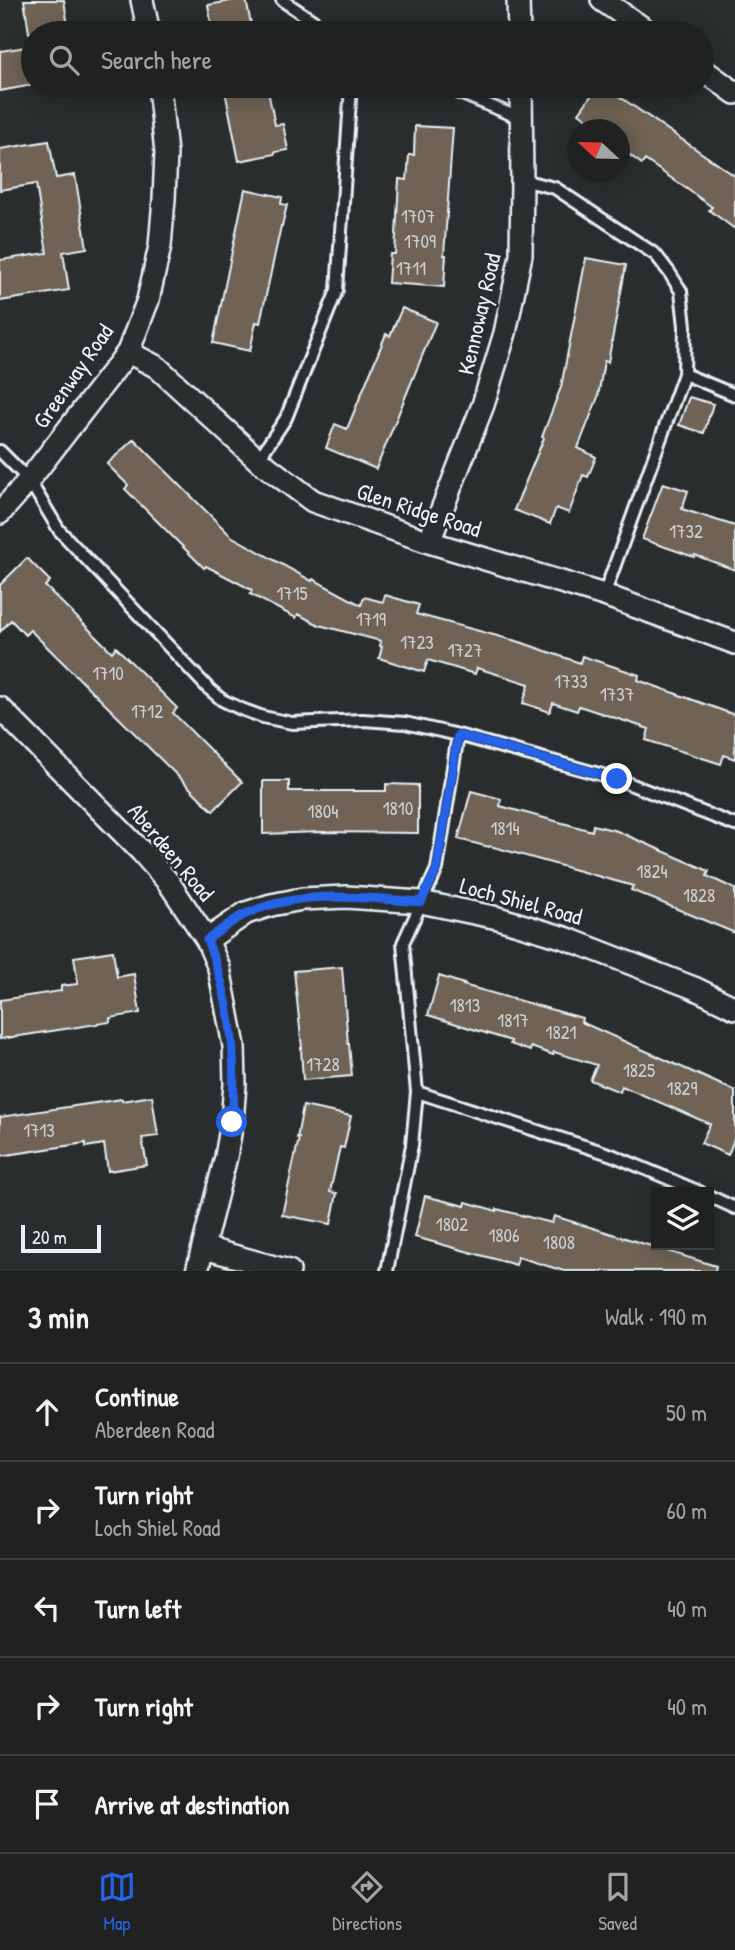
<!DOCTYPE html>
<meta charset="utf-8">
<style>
body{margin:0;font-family:"Patrick Hand",sans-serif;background:#282a2a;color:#f1f3f6}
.controls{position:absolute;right:21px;bottom:21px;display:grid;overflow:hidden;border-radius:0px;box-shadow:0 4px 18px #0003}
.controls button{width:63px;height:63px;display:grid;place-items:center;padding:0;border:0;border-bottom:2px solid #3d3f40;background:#202222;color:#f1f3f6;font:35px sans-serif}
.compass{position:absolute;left:567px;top:119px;width:63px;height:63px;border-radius:50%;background:#202222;box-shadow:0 4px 18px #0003;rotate:292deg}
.scale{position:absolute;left:21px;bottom:18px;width:80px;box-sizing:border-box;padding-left:7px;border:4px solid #e8f1f8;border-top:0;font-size:19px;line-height:24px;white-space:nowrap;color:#e8f1f8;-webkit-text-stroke:5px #2a2d2e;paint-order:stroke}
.stop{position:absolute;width:21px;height:21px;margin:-16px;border:5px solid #2563eb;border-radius:50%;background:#fff}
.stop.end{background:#2563eb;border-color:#fff;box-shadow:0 2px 7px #0008}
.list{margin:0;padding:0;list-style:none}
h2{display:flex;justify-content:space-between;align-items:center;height:91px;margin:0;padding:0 28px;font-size:30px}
h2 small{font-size:23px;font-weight:400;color:#a2a4a5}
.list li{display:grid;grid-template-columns:46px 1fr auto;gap:21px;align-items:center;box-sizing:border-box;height:98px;padding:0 28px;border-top:2px solid #3d3f40}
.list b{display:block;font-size:26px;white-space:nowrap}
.list p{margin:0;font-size:23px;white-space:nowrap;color:#a2a4a5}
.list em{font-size:23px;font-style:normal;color:#a2a4a5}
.icon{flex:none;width:38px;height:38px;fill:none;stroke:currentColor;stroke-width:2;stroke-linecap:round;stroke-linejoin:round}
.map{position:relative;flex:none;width:735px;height:1271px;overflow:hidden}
.search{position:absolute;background:#202222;box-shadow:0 4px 18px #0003;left:21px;right:21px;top:21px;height:77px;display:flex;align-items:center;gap:18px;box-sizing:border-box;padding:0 24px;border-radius:38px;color:#a2a4a5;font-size:26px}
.sheet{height:581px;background:#202222}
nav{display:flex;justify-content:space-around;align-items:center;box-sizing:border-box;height:98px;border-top:2px solid #3d3f40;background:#202222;font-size:19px;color:#a2a4a5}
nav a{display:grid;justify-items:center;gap:4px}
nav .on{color:#2563eb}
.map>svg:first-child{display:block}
</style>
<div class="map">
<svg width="735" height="1271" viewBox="0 0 735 1271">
<rect width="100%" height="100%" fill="#2a2d2e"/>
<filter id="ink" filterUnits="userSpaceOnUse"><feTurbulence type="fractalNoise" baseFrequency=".0143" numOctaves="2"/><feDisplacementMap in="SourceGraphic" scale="14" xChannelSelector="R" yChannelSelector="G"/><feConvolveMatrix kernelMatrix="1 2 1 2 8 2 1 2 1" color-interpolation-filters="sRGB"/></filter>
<g filter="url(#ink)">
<path fill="#6f6356" stroke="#e8f1f8" stroke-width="2" d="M24,0h40l5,33h-40z
M236,0h10l7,33h-40l-5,-28z
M33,46v39l-33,6v-40z
M224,86h43l8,39 8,-1 5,26 -13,2v2l-36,7z
M598,86h6l131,90v53l-26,-19 3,-3 -25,-18 -42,-29 -3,4 -22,-16v-18h-18l-23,-17z
M415,126l38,2 -9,127h2l-2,32 -56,-4 2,-29h5l4,-75 8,1 2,-25h5z
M49,141l7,37 19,-3 12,73 -24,4 6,38 -69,11v-41l47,-7 -11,-69 -36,6v-41z
M245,189l37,8 -1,7 6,1 -5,21h-1l-21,97 -4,-1 -6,29 -37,-8z
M586,258l40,7 -18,97 -4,-1 -6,36 -20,51 18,9 -8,20 -5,-2 -14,38 -13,-5 -6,16 -36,-14 30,-72 -2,-1 19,-50z
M402,308l34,14 -60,147 -50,-21 9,-24 12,5 39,-95 4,2z
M689,397l24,7 -9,29 -25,-8z
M134,439l97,97 81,45 1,-2 48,26 3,-8 19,5 2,-7 34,10 -3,9 104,28 60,21 2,-7 57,19 -1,5 97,35v44l-11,-4 -3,9 -75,-24 3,-11 -70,-23 -2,5 -24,-8 -3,9 -27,-9 6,-19 -52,-16 -2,6 -47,-14 -4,12 -45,-14 3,-11 -2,-1 1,-5 -62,-16 -21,-11 -2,4 -46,-24 2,-4 -46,-24 -2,2 -79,-79 3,-4 -21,-21z
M663,483l25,8 -6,18 53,17v44l-40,-15 -1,2 -52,-18z
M27,558l23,23 -5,5 67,66 4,-5 61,61 -4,5 69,69 -29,29 -183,-181 -5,5 -14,-15 -11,12v-47z
M263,781h26v10h97v-7l32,1v48l-97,-1 -58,2z
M471,791l30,8 -1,7 92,25 1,-6 24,6 92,40 -2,5 28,13v44l-104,-43 2,-4 -143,-40 -1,1 -31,-8z
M113,951l4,26 17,-3 6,39 -30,5v4l-110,17v-39l61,-9v-5l17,-2 -4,-27z
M342,967l6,77h1l3,32 -49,4 -2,-32h1l-8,-77z
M439,976l25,8 -1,1 119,33 -1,4 154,69v46l-7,18 -27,-12 9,-19 -88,-38 -2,6 -30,-12 7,-15 -43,-13 -1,3 -22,-8 -1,4 -20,-7 1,-3 -83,-26z
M152,1096l6,40 -16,2 5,27 -39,6 -4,-27 -18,3v-4l-86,13v-39l122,-18v2z
M303,1106l48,10 -7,32 -4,-1 -10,45 7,1 -6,31 -49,-9 17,-77h-2z
M425,1196l40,10 1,-4 31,9v-2l55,14 2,-7 162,50 -1,5h-151l-46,-14 -2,8 -101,-28z"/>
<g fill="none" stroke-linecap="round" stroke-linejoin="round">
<g stroke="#e8f1f8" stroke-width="16">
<path id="lane" d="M282,0l49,33
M443,86l79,33
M522,180l33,8 101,67 13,17 12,19 4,35 -1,48 -80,221
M684,374l51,21
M0,451l29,29 30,50 149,158 14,12 19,9 22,8 29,6 71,-3 42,3 53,12 159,44 118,46
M258,460l28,-42 51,-128 14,-204
M458,735l-21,134 -34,74 14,149 195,63 88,37
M709,1196l26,12
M387,1271l25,-126 5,-53"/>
</g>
<g stroke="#e8f1f8" stroke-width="26">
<path id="street" d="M142,0l7,33
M518,0l1,33
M602,0l48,33
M702,69l33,24
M128,352l29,15 101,93 55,41 116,41 175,53 131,48
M0,513l29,-33 99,-128 20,-52 12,-54 4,-47 2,-46 -7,-67
M429,542l54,-137 22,-72 16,-78 1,-75 -1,-94
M0,708l142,144 27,31 38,57 12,28 15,78 1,38 -3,38 -6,35 -29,114
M207,940l39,-27 25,-8 31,-6 44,-2 75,5 77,16 67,20 129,50 41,20
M204,1248l85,23"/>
</g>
<use href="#lane" stroke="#2a2d2e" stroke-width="10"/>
<use href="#street" stroke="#2a2d2e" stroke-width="21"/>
</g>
</g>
<g fill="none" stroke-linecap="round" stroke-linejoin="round" filter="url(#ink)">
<path stroke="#2563eb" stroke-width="9" d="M232,1122c5,-65 0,-121 -25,-182 13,-9 26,-21 41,-27 54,-24 116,-15 173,-11l16,-33 21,-134 159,44"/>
</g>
<g text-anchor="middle" stroke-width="5" stroke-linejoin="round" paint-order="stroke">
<g font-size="19" fill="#caced0">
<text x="418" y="223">1707</text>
<text x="420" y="248">1709</text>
<text x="411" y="275">1711</text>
<text x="686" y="538">1732</text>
<text x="292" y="600">1715</text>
<text x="371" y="626">1719</text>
<text x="417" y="649">1723</text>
<text x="465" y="657">1727</text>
<text x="108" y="680">1710</text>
<text x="571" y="688">1733</text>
<text x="617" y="701">1737</text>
<text x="147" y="718">1712</text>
<text x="398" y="815">1810</text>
<text x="323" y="818">1804</text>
<text x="505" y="835">1814</text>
<text x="652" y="878">1824</text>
<text x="699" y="902">1828</text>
<text x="465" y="1012">1813</text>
<text x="513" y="1027">1817</text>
<text x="561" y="1039">1821</text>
<text x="323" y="1071">1728</text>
<text x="639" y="1077">1825</text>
<text x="682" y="1095">1829</text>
<text x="39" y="1137">1713</text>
<text x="452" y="1231">1802</text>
<text x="504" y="1242">1806</text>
<text x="559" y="1249">1808</text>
</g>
<g font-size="23" fill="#e8f1f8" stroke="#2a2d2e">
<text transform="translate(479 314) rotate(-77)" y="8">Kennoway Road</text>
<text transform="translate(73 376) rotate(-55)" y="8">Greenway Road</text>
<text transform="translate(419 510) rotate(18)" y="8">Glen Ridge Road</text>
<text transform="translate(171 852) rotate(50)" y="8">Aberdeen Road</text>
<text transform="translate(521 901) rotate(15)" y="8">Loch Shiel Road</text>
</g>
</g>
</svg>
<div class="controls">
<button><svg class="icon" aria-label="layers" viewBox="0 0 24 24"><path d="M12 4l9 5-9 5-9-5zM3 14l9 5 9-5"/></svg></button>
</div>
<svg class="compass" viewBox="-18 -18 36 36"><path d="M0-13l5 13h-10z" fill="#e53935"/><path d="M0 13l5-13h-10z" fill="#a2a4a5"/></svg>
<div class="scale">20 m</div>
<div class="stop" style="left:232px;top:1122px"></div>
<div class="stop end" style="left:617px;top:779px"></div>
<div class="search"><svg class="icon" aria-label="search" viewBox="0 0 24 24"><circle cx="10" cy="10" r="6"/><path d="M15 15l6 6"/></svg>Search here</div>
</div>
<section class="sheet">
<h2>3 min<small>Walk · 190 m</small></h2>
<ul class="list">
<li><svg class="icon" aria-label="ahead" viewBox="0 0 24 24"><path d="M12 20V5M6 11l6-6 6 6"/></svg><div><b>Continue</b><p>Aberdeen Road</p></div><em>50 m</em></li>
<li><svg class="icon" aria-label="right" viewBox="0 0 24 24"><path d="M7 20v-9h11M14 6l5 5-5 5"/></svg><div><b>Turn right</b><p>Loch Shiel Road</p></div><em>60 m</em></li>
<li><svg class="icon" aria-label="left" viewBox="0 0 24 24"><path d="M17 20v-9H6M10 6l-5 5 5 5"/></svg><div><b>Turn left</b></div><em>40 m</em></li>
<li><svg class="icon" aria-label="right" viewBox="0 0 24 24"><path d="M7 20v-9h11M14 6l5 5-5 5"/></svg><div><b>Turn right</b></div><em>40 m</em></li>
<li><svg class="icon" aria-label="arrive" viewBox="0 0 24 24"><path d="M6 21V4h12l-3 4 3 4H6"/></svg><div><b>Arrive at destination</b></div></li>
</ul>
</section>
<nav>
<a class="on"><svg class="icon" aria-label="map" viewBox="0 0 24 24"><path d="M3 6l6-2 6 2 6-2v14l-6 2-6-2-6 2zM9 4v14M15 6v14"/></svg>Map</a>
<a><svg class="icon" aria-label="directions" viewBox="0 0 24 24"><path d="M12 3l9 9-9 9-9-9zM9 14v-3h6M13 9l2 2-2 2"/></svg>Directions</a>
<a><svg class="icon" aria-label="saved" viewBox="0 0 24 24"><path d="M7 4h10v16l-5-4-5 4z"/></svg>Saved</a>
</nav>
